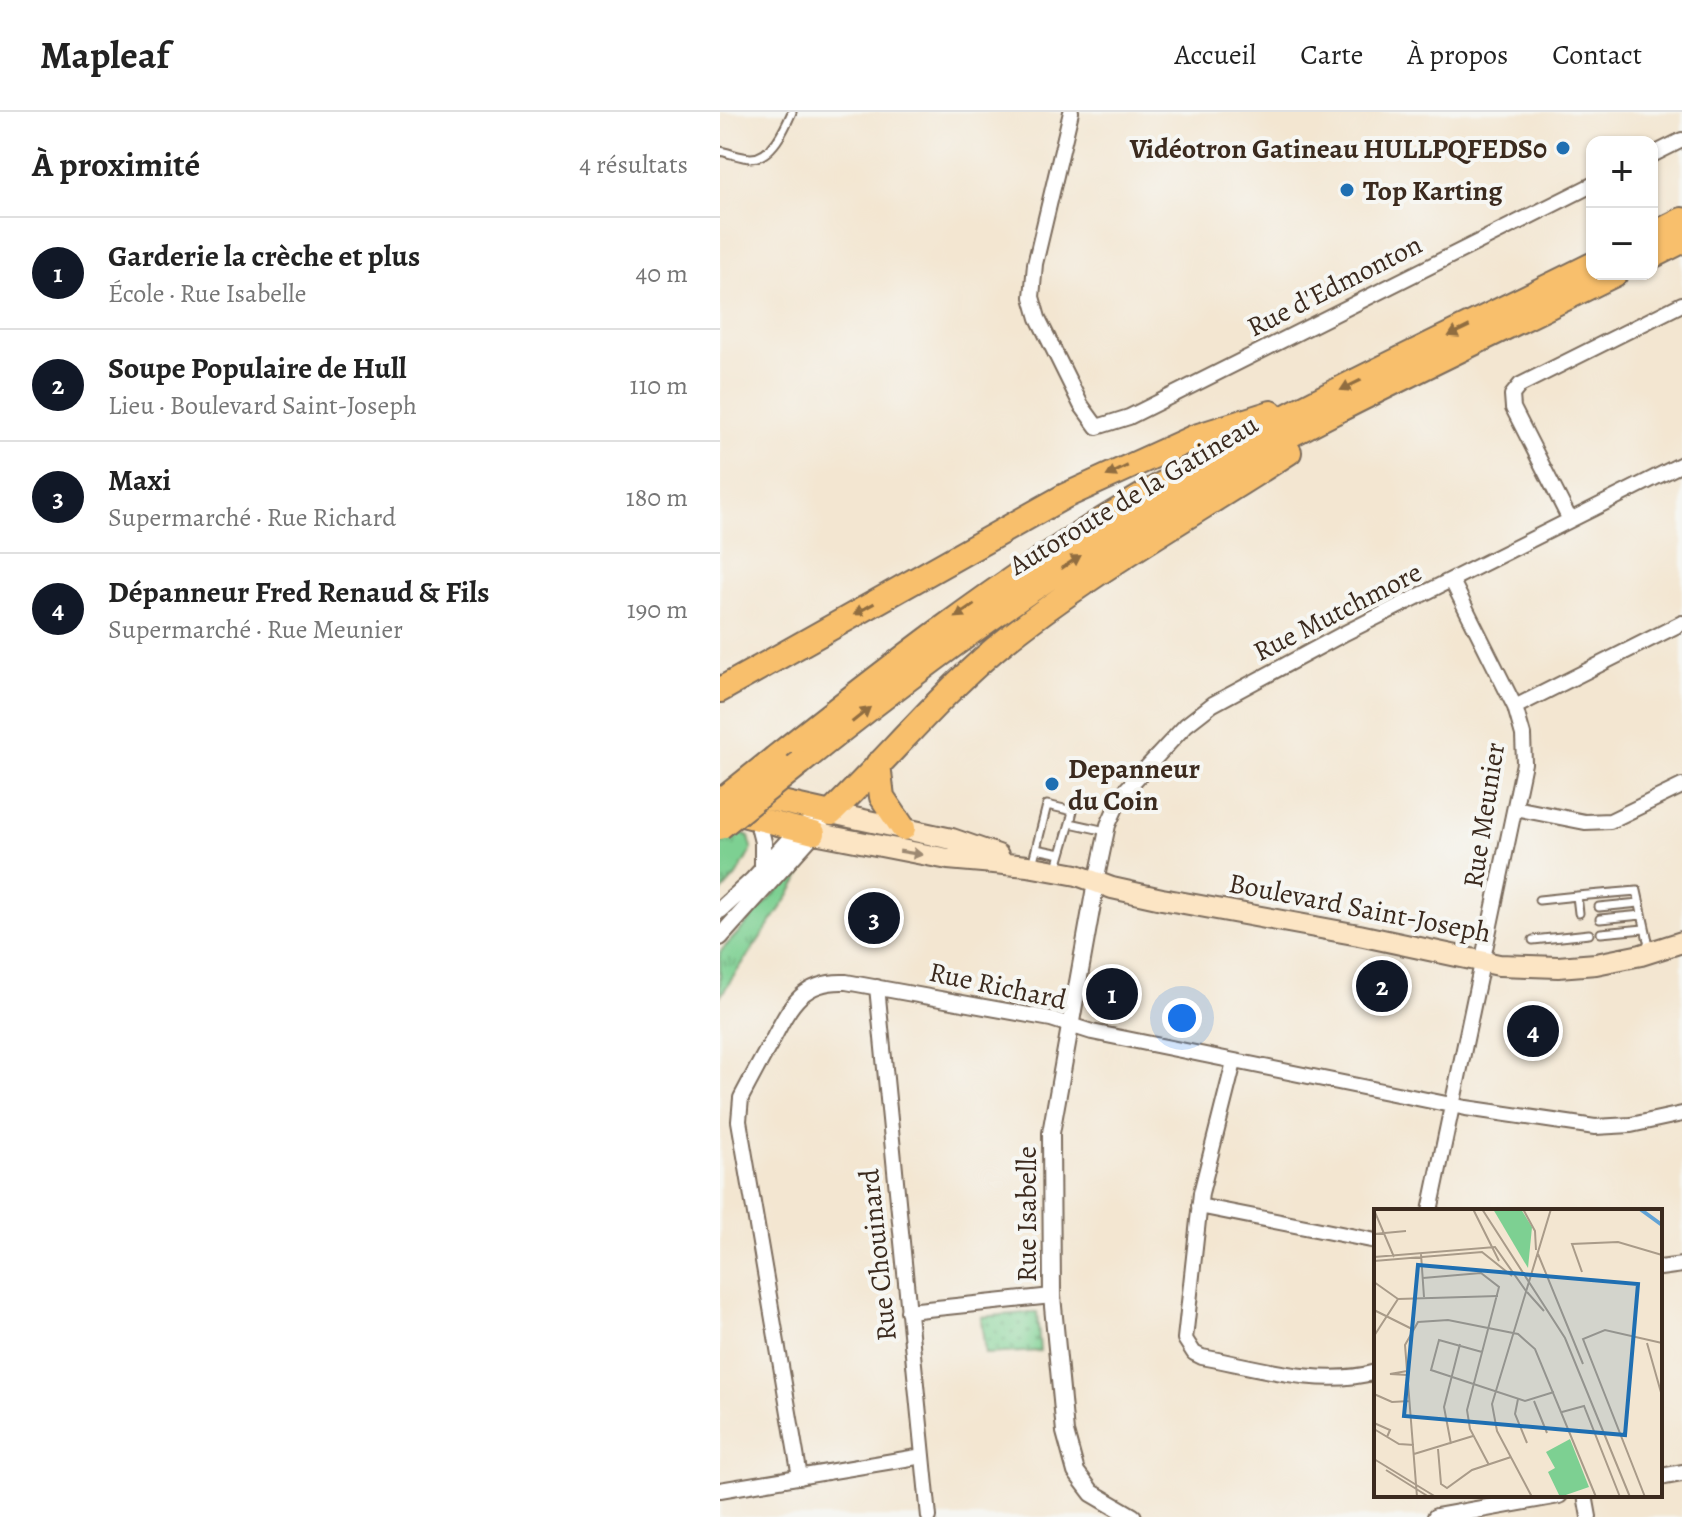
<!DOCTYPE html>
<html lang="fr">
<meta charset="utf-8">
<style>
body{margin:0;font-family:Alegreya,serif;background:#f6f6f6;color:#222}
.controls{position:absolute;right:24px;top:24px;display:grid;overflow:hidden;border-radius:16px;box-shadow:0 2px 6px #0004}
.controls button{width:72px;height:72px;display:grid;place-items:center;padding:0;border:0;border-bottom:2px solid #e0e0e0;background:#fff;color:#222;font:40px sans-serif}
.you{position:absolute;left:462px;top:906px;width:28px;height:28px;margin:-20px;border:6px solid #fff;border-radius:50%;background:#1a73e8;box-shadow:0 0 0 12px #1a73e833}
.badge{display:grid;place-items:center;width:52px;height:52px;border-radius:50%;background:#111827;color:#fff;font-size:26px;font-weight:700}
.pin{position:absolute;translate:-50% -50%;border:4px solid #fff;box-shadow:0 2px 8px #0006}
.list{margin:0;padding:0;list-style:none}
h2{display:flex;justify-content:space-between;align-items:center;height:104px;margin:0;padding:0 32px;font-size:34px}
h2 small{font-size:26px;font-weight:400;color:#767676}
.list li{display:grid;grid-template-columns:52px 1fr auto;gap:24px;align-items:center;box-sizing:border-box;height:112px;padding:0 32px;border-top:2px solid #e0e0e0}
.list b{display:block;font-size:30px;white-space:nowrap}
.list p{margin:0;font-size:26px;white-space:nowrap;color:#767676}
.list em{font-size:26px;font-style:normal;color:#767676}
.map{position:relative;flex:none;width:962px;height:1405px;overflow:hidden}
header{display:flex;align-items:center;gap:48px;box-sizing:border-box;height:112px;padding:0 40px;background:#fff;border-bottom:2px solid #e0e0e0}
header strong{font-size:38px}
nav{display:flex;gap:44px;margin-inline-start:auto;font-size:28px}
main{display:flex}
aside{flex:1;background:#fff}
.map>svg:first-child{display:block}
</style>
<header>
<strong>Mapleaf</strong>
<nav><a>Accueil</a><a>Carte</a><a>À propos</a><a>Contact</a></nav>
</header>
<main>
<aside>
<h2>À proximité<small>4 résultats</small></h2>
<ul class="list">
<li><span class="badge">1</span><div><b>Garderie la crèche et plus</b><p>École · Rue Isabelle</p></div><em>40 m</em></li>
<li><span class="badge">2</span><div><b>Soupe Populaire de Hull</b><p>Lieu · Boulevard Saint-Joseph</p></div><em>110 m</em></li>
<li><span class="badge">3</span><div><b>Maxi</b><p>Supermarché · Rue Richard</p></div><em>180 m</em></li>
<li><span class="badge">4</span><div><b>Dépanneur Fred Renaud &amp; Fils</b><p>Supermarché · Rue Meunier</p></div><em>190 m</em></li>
</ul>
</aside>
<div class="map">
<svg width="962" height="1405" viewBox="0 0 962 1405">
<defs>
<pattern id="grass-tufts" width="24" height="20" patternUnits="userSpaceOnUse" patternTransform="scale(2)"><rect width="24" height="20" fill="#7dd092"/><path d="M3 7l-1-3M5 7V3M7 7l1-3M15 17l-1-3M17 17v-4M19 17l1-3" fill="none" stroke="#68a977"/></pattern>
<pattern id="park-dots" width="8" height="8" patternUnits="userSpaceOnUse" patternTransform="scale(2)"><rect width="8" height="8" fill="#7dd092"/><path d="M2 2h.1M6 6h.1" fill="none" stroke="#68a977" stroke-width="1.8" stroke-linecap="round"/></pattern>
</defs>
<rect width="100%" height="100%" fill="#f6f6f2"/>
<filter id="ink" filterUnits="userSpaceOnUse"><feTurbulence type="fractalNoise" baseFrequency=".0125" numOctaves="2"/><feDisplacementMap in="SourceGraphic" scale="16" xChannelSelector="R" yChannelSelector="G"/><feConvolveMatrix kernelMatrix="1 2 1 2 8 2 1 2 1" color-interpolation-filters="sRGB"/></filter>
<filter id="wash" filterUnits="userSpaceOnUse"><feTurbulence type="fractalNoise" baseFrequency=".006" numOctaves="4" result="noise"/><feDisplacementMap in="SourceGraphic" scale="32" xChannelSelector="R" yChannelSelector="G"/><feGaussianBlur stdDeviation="1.8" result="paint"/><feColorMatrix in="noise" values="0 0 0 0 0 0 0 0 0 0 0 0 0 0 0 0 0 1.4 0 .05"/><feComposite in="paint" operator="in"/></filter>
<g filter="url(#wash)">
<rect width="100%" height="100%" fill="#f3e6d1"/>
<path fill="url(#grass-tufts)" stroke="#5c7d58" stroke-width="2" d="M15,719l14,6 3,12 -16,27 -16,18v-50z
M83,752l3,2 -19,33 -67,97v-44z"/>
<path fill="url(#park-dots)" stroke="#5c7d58" stroke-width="2" d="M317,1200l3,39 -55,3 -4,-37z"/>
</g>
<g filter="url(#ink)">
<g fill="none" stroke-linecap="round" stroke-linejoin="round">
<g stroke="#7b6c5d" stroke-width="11">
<path id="service" d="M0,39c10,2 22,7 31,7 21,0 34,-30 41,-46
M316,737l25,5
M312,753l15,-60 26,6 -3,12 36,8
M336,759l14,-48
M819,788l38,-4
M879,795l40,-4
M859,801l-2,-17 60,-5 13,59
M880,807l42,-4
M881,821l43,-4
M813,828l56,-6"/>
</g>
<g stroke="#7b6c5d" stroke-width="18">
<path id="minor" d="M351,0l-36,152 -3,33 6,21 43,87 16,22 32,-10 463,-232
M932,43l30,-15
M850,408l-57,-112 -1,-13 8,-10 162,-81
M795,595l167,-84
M795,696l70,14 25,-1 72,-35
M376,770l12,-57 14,-31 64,-69 27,-21 130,-70 339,-170
M157,875l52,530
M514,950l-33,131 -16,146 9,14 8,4c55,10 118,31 174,15
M479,1094l177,35
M710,1099l94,-448 -1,-28 -8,-28 -63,-126
M940,1156l22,-3
M188,1199l144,-15
M80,1365l-61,-356 2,-23c10,-19 20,-38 31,-57 18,-35 30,-61 74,-59l205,37 41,13 374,76 129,19 36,-2 51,-11
M0,1378l203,-34
M865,1383l4,22"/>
</g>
<g stroke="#7b6c5d" stroke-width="20">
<path id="tertiary" d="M37,706l6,24v28
M376,770l-45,251 1,163 13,136 11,40 16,21 41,24
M0,798l32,-29 48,-53 7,-3
M0,825l100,-111
M940,1365l22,-4
M716,1405l123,-22"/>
</g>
<g stroke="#7b6c5d" stroke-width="24">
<path id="secondary" d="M111,701l121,26 46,16
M94,721l134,26 80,7 49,9 35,13 50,11 197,36 140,30 59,2 38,-3 45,-9 41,-13"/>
</g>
<g stroke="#7b6c5d" stroke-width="26">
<path id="primary" d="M26,682l85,19
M2,698l92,23"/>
</g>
<g stroke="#7b6c5d" stroke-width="28">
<path id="motorway" d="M932,123l30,-15
M932,144l30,-15
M0,578l345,-194 130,-59 76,-24
M55,646c111,-88 222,-175 344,-248 152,-92 314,-166 473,-245
M80,651c114,-91 230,-178 356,-253 147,-88 305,-160 459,-236
M158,652l4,33 21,31
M111,701c56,-54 105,-114 164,-164 91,-75 196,-133 294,-197"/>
</g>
<use href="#service" stroke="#fff" stroke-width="7"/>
<use href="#minor" stroke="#fff" stroke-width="14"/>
<use href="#tertiary" stroke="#fff" stroke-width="16"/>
<use href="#secondary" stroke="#fce5c4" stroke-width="20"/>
<use href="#primary" stroke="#f8bf6c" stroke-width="22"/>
<use href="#motorway" stroke="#f8bf6c" stroke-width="24"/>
<g stroke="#7b6c5d" stroke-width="28" stroke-linecap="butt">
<path id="motorway-bridge" d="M0,690l55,-44
M0,715l80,-64"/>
</g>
<use href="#motorway-bridge" stroke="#f8bf6c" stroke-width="24"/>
</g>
<defs><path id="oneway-solid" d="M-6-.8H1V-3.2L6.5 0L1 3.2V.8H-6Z" transform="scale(2)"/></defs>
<g fill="#906d41">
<use href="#oneway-solid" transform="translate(739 219) rotate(154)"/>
<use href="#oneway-solid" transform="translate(631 273) rotate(154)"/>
<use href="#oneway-solid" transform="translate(397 359) rotate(154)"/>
<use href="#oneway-solid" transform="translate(351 450) rotate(-33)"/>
<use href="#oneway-solid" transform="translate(144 497) rotate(151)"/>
<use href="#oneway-solid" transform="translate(245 499) rotate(145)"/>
<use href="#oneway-solid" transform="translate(141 603) rotate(-39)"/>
</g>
<use fill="#9c8871" href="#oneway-solid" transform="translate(191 741) rotate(9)"/>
</g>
<g fill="#1f6fb2" stroke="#f6f6f2" stroke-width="3">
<circle cx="843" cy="36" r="8"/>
<circle cx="627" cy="78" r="8"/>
<circle cx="332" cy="672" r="8"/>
</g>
<g text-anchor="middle" stroke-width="8" stroke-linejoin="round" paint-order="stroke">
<g font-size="28" font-weight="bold" fill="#3b2a1e" stroke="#f6f6f2" text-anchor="start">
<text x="827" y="46" text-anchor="end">Vidéotron Gatineau HULLPQFEDS0</text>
<text x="643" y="88">Top Karting</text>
<text x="348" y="666">Depanneur<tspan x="348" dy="32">du Coin</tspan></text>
</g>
<g font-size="28" fill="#3b2a1e" stroke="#f6f6f2">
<text transform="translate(614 173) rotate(-27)" y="10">Rue d'Edmonton</text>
<text transform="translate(413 382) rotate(-31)" y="10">Autoroute de la Gatineau</text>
<text transform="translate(617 499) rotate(-27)" y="10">Rue Mutchmore</text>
<text transform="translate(763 703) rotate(-81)" y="10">Rue Meunier</text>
<text transform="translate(640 795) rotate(11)" y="10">Boulevard Saint-Joseph</text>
<text transform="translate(278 873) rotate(12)" y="10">Rue Richard</text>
<text transform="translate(306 1102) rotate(-90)" y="10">Rue Isabelle</text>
<text transform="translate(157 1143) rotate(-96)" y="10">Rue Chouinard</text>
</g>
</g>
<g transform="translate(654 1097)">
<rect width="288" height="288" fill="#f3e6d1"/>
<path d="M119,0h28l11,18 -4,41z" fill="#7dd092"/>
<path d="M196,230l19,48 -29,10 -12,-25 7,-4 -9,-16z" fill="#7dd092"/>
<path fill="none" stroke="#62a3d5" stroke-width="4" d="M266,0l22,16"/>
<path fill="none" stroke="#a99b89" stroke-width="2" d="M16,0l-16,1 20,47M99,0l26,52M108,0l83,129 65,159M149,0l12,22 1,19M0,25l32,-3M47,45l3,43M164,45l45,110M0,48l121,-10 31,44M0,52l108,-9 30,24M208,63l-10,-28 46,-2 44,13M49,69l58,-5 18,14 -32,123 3,19 19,36M0,73l24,17M153,83l17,19M0,101l38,19M0,127l24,-37 100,-3M273,134l15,53M108,143l-43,-12 -8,30 94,31 29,-9M33,162l-17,3 18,1M0,185l18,8 18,-1M144,190l-3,15 12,29M160,192l13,32M188,203l22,-6 36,91M0,214l16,7 -3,7M0,220l25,15 15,1M77,235l-7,-37 16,-63M64,240l3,35 6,4 25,-18 39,-13M40,245l59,-18M0,250l62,38M12,261l43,27M43,288l-12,-152 13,-23 30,-2 70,14 17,15 61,148M158,288l-35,-66 -5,-27 59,-195M271,288l-62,-158 22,-9 57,13"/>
<path fill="#1f6fb2" fill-opacity="0.15" stroke="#1f6fb2" stroke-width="4" d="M44,56l220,19 -13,151 -221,-19z"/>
<rect width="288" height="288" fill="none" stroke="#3b2a1e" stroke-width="4"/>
</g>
</svg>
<div class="controls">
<button>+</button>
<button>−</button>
</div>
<div class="you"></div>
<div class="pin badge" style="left:392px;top:882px">1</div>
<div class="pin badge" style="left:662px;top:874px">2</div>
<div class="pin badge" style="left:154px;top:806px">3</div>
<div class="pin badge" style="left:813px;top:919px">4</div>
</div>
</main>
